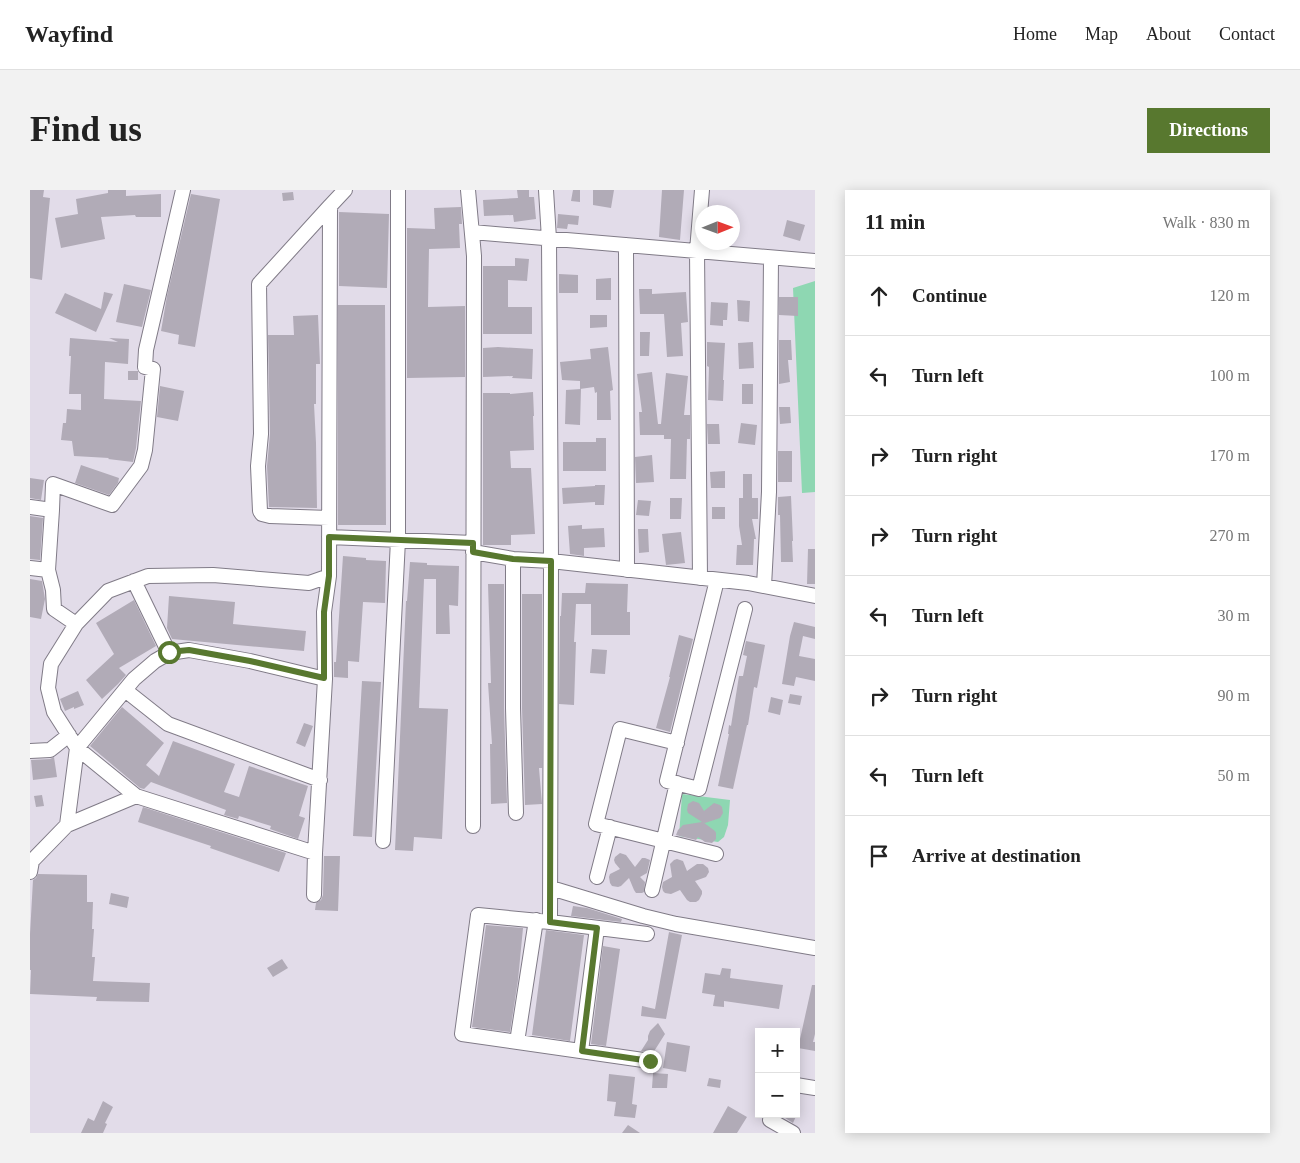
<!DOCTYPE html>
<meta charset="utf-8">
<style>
body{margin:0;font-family:Georgia,serif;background:#f2f2f2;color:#222}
.controls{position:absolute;right:15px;bottom:15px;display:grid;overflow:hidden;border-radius:0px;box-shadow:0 2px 12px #0003}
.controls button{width:45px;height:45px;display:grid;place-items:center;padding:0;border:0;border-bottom:1px solid #e0e0e0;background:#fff;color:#222;font:25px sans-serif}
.compass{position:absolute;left:665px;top:15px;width:45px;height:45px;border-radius:50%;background:#fff;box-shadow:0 2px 12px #0003;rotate:89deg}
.stop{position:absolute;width:15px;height:15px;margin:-11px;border:4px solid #58782f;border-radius:50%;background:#fff}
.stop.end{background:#58782f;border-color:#fff;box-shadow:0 1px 5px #0008}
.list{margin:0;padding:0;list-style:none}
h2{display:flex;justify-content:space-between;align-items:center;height:65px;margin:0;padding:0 20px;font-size:21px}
h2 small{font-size:16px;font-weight:400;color:#767676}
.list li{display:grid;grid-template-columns:32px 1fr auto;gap:15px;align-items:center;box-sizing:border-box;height:80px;padding:0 20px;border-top:1px solid #e0e0e0}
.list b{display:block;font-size:19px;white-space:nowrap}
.list em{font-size:16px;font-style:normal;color:#767676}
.icon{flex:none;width:28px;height:28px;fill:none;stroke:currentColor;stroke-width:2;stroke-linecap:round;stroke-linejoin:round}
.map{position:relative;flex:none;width:785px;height:943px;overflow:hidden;border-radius:0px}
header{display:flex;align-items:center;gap:30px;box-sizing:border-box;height:70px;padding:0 25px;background:#fff;border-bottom:1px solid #e0e0e0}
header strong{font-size:24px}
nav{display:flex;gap:28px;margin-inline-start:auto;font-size:18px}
.intro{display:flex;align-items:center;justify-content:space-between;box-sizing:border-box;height:120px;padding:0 30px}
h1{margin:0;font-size:35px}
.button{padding:12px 22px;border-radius:0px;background:#58782f;color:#fff;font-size:18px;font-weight:700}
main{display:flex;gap:30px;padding:0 30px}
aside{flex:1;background:#fff;border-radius:0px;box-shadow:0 2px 12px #0003}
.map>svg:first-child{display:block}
</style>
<header>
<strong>Wayfind</strong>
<nav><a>Home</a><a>Map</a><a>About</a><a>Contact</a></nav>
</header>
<div class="intro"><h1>Find us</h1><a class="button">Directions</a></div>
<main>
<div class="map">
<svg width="785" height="943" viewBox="0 0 785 943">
<rect width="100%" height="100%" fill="#e2dce9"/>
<path fill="#8ed7b2" d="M785,91v211l-13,1 -9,-205z
M652,604l48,6 -2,25 -4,12 -6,5 -39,-6z"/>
<path fill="#b1abb7" d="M0,0h14l-1,7 7,1 -8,82 -12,-2z
M78,0h18v6l35,-2v23h-25l-1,-2 -34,2 4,22 -44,9 -6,-30 23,-4 -2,-15 32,-6z
M487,0h12v7h5l2,22 -22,3 -1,-7 -29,1 -1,-16 35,-2z
M543,0h7v12l-9,-1z
M563,0h21l-3,18 -18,-3z
M632,0h22l-4,50 -21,-3z
M263,2l1,8 -11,1 -1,-8z
M161,4l29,5 -25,148 -17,-3 1,-9 -18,-4 6,-35z
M431,17l1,17h-3l1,24 -31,1 -1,58 37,-1v71l-58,1v-150l28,1 -1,-21z
M309,22l50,2 -2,74 -48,-2z
M528,24l21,2 -1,9 -10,-1 -1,5 -10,-1z
M757,30l18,5 -5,16 -17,-5z
M485,68l14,1 -2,22 -19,-1v27h24v27h-49v-68h32z
M529,84l19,1v18h-19z
M581,88v22h-15v-21z
M94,94l27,6 -9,37 -26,-5z
M609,99h13v5l34,-2 2,30 -7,1 2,33 -16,1 -3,-43h-24z
M74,102l9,2 -17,38 -41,-19 10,-20 36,16z
M749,107h19v19l-19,-1z
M707,110l13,1 -1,21 -11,-1z
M681,112l17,1 -1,17h-4v6l-13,-1z
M308,115h47l1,220h-48z
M288,125l2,49h-4v40h-2l2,39 1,65 -48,-1 -2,-41 3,-32 -2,-99h26l-1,-19z
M560,125h17v12l-17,1z
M610,142h10l-1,24h-9z
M40,148l48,4 -9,-4 20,1 -1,25 -23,-2 -1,37 37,2 -5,47 -3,14 -25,-3 1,-1 -35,-2 -2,-15 -11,-1 2,-17h3l1,-14 14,1v-16h-12l2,-38h-2z
M749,150h12l1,20h-4l2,22 -11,2z
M677,152l18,1 -2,37h1l-1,21 -15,-1 1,-33 -2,-1z
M723,152l1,26 -15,1 -1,-26z
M468,157l35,2 -1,30 -20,-1 1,-2 -30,1v-29z
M578,157l5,43 -3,1 1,29h-14v-28l-2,1 -1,-6 -14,2v-8l-18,-1 -2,-18 31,-3 -1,-10z
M98,181h10v9h-10z
M622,182l6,52h3l5,-51 22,3 -4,39h6v24h-3l-1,40h-16l1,-40h-7v-4h-24l-1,-23h3l-5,-38z
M712,194h11v20h-11z
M130,196l24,5 -6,30 -21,-4z
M551,199l-1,36 -15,-1 1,-34z
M503,202l1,24h-1l1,34 -24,1 1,17h20l4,66 -24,1v10h-28v-152h27v1z
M749,217h11l1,16 -11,1z
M711,233l16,2 -2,20 -17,-2z
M677,234h12l1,20h-12z
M566,248h10v33h-43v-29h33z
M748,261h14v31h-14z
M622,265l2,27 -18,1 -1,-26z
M51,275l38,13 -1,5 -9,12 -34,-12z
M695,281v17h-14l-1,-16z
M713,284h9v24h6v21h-6l4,20h-2l-1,26h-17l1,-20h5l-3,-19v-28h4z
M0,288l14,2 -3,20 -11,-2z
M565,295h10l-1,20h-9v-3l-32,2 -1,-16 33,-2z
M761,306l2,45h-1l1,21h-12l-1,-47h-2v-18z
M640,308h12l-1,21h-11z
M608,310l13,1 -2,15 -13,-1z
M682,317h13v12h-13z
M0,326l13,2 -3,42 -10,-1z
M552,335v4l22,-1 1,19 -21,1v8l-14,-2 -2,-28z
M608,339h10l1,23 -10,1z
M651,342l4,31 -19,2 -4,-31z
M778,359h7v35h-8z
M313,366l23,2v2l20,1 -1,42 -22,-1 -4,60 -11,-1v17l-14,-1v-15h2z
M380,372l17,1v2l32,1 -1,40 -9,-1 1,29h-14v-55h-12l-5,129 29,1 -6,130 -28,-2 -1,14 -18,-1 11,-249h1z
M0,389l12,2 3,18 -4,20 -11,-2z
M556,393l42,1 -1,28h3v23h-39v-31h-15l-2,38h2l-2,63 -15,-1 1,-88h1l1,-23h23z
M458,394h16v124l3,95 -16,1 -1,-60h2l-4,-61h3z
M492,404h20v174h-3l3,36 -17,1 -3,-97z
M139,406l66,6 -2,22 73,7 -2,20 -132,-12 -5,-11z
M104,410l22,46 -37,22 7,7 -8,9 -16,15 -16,-19 28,-26 -18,-31z
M764,432l21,5v12l-12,-3 -4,20 16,3v22l-19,-4 -2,9 -12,-2 8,-48z
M649,445l14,4 -23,93 -14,-4 14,-51h-1z
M716,451l19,4 -8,43 -3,-1 -6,38h-1l-14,64 -15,-3 11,-52h-1l1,-9 2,1 8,-50h4l4,-20 -4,-1z
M562,459l15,1 -2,24 -15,-1z
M332,491l19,1 -9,155 -19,-1z
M48,501l6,14 -10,4v-2l-9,4 -5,-12z
M760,504l12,2 -2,9 -12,-2z
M741,507l12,3 -3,15 -12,-3z
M92,517l42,36 -18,22 13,11 14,-35 62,23 -11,28 15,5 10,-31 59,20 -9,30 6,2 -7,21 -28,-10 1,-3 -32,-10 -1,3 -14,-4 2,-5 -75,-28 -7,7 -4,-1 -50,-42z
M274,533l9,3 -8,21 -9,-4z
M24,567l3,20 -24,3 -2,-20 19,-1z
M12,605l2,11 -8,1 -2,-11z
M663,611l6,2 5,8 10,-8 6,2 2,2 1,6 -3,5 -15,5 -2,-1 12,9 1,2v6l-4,4 -7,-1 -7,-5 -2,3 -20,-5 2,-5 5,-5 19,-3 -14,-9 -1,-3 1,-6z
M113,617l143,46 -7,19 -69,-24 1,-2 -73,-24z
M590,663l6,2 9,12 7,-9h3l5,2 -3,13 -7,4 5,5 -1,10 -2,1h-6l-2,-3 -5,-12 -8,8 -3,1 -6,-1 -2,-3 -1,-6 1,-3 10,-5 -5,-6 -1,-3 1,-3z
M294,666h16l-2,55 -23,-1 1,-7 5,-3 2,-5z
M647,669l6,2 4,10 10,-7h6l5,4 1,4 -3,5 -11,4 7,10v3l-3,6 -3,2h-6l-3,-2 -7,-10 -9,4 -6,-1 -2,-2 -1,-4 1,-5 9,-5 -2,-13 4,-4z
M8,684l49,1v27h6l-1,27h2l-2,28h3l-2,24 57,2 -1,19 -53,-1 1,-4 -67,-3 1,-24h-1v-36l3,-54 3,-2z
M81,703l18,4 -2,11 -18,-4z
M543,716l14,2 35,11 -1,3 -50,-6z
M456,735l37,3 -5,52 -8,52 -38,-5z
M516,740l38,5 -14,106 -38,-6z
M639,742l13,3 -16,84 -25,-3 1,-10 13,3z
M573,756l17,3 -14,97 -15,-2z
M252,769l6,9 -15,9 -6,-9z
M692,778l9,1 -1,9 53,7 -4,24 -55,-8v6l-11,-1 2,-11 -13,-2 3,-20 15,2z
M782,795h3v49l-2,8h2v9l-17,-3z
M628,833l7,11 -12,19 -12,-2 7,-11v-4l2,-5z
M637,852l23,4 -4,26 -23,-4z
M623,883l15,1 -1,14h-15z
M579,884l26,3 -3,27 5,1 -2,13 -21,-2 2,-14 -9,-1z
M679,888l12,2 -1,8 -13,-2z
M73,911l10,6 -8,16 2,1 -4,9h-22l7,-15 6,3z
M698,916l19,11 -10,16h-24z
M749,924h18l-4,9z
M598,935l12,8h-18z"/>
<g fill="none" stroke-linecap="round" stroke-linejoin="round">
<g stroke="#807b87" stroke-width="16">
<path id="minor" d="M438,0l6,66 -1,570
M516,0l3,49 2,322 -1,361
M442,42l343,29
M596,55l1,325
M0,317l22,3 -4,60 -18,-2
M22,320l1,-26 59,21 29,-39 4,-16 8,-81 -8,-2 1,-17 37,-160
M299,328l-59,-2 -8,-2 -2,-3 -2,-45 3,-32 -2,-150 71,-78
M299,347l144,6
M443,362l40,7 38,2 197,22 67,13
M483,369v149l3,105
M18,380l5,20 1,19 22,15
M670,388l-3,-327 5,-61
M687,390l-50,201 32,8 46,-180
M104,391l35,72
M734,396l5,-94 2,-234
M95,500l43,34 152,56
M647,553l-57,-14 -24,95 120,30
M0,561l20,-1 19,-15
M37,635l69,-29
M353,651l15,-301v-350
M285,663l-179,-57 -59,-48 -23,-36 -6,-24 3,-24 25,-40 32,-33 40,-15 65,-1 96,8 20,-7
M0,682l2,-11 35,-36 10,-77 57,-69 21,-18 14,-8 20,-3 61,11 75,18
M567,687l13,-50
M521,698l92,28 33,8 139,24
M622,700l25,-107
M284,705l1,-42 10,-174 -1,-67 5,-36 1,-370 15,-16
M617,744l-97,-12 -72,-7 -16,119 188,27
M487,852l19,-122
M551,861l16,-123
M766,895l19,3
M740,930l23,13"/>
</g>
<use href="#minor" stroke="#fff" stroke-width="14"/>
</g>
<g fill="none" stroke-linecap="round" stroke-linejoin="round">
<path stroke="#58782f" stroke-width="6" d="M139,462l20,-2 61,11 74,17v-66l5,-36v-39l144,6v9l40,7 38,2 -1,361 47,6 -15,123 68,10"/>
</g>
</svg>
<div class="controls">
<button>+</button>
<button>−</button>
</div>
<svg class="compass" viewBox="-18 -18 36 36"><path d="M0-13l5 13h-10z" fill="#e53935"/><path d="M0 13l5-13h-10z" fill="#767676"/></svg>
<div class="stop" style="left:139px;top:462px"></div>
<div class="stop end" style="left:620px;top:871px"></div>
</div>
<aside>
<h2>11 min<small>Walk · 830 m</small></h2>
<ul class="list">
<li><svg class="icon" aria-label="ahead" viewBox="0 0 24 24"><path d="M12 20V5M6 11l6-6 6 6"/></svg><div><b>Continue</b></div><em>120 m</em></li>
<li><svg class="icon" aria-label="left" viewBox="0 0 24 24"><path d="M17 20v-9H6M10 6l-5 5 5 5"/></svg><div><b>Turn left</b></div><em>100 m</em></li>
<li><svg class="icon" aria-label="right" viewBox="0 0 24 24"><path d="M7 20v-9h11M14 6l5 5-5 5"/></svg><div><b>Turn right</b></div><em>170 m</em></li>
<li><svg class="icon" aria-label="right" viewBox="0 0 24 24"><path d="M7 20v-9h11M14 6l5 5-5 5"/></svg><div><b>Turn right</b></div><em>270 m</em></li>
<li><svg class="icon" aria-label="left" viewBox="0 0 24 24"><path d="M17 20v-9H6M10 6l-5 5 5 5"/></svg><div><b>Turn left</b></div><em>30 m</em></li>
<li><svg class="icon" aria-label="right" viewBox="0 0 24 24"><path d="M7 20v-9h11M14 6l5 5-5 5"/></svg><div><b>Turn right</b></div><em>90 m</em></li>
<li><svg class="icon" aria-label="left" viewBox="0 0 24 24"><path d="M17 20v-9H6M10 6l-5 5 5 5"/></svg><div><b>Turn left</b></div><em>50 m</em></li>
<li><svg class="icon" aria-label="arrive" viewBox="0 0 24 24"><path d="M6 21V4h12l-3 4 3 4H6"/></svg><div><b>Arrive at destination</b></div></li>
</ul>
</aside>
</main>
